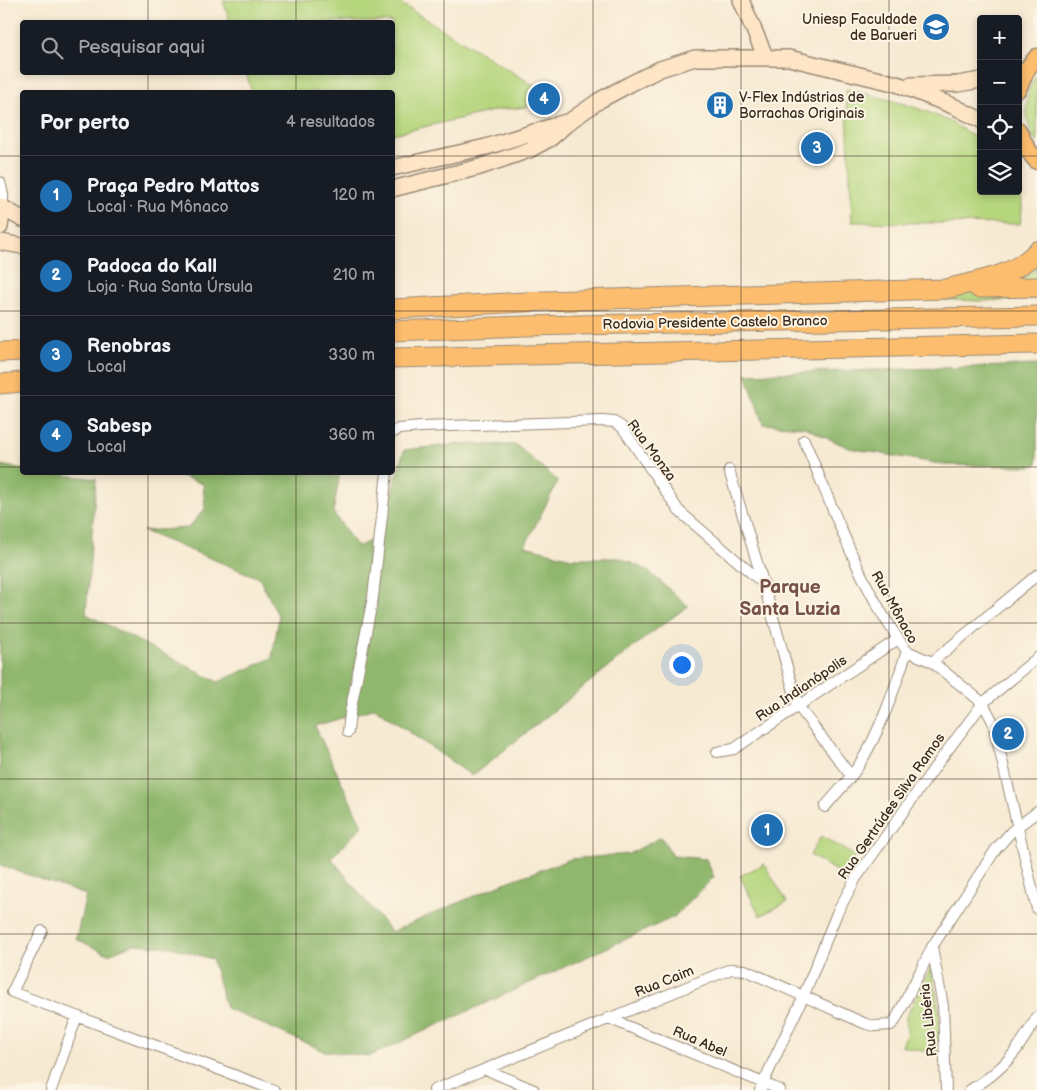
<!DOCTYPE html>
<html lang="pt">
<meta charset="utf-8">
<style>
body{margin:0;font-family:"Balsamiq Sans",sans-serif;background:#242831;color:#f1f3f6}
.controls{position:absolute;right:15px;top:15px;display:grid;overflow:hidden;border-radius:5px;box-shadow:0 2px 8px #0003}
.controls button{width:45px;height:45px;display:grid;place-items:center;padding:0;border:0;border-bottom:1px solid #363941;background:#171b24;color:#f1f3f6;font:25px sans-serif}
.you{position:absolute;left:681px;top:664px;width:18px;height:18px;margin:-12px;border:4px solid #fff;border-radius:50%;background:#1a73e8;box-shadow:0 0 0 8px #1a73e833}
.badge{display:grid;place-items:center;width:32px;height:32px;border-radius:50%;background:#1f6fb2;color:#fff;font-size:16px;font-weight:700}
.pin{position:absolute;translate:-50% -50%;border:2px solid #fff;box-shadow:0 1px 5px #0006}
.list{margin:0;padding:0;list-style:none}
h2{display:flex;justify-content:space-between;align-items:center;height:65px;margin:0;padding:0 20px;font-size:21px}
h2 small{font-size:16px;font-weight:400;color:#9ea1a6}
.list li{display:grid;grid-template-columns:32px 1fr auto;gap:15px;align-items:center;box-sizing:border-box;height:80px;padding:0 20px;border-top:1px solid #363941}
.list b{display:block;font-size:19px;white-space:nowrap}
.list p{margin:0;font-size:16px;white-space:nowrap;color:#9ea1a6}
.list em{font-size:16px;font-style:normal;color:#9ea1a6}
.icon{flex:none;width:28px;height:28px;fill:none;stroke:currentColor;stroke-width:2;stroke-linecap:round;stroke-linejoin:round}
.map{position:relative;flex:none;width:1037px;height:1090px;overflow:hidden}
.search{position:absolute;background:#171b24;box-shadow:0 2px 8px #0003;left:20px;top:20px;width:375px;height:55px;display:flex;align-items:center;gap:12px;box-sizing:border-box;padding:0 18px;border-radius:5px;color:#9ea1a6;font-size:19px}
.panel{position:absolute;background:#171b24;box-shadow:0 2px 8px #0003;left:20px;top:90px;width:375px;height:385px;border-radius:5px}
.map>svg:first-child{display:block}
</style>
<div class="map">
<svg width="1037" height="1090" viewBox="0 0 1037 1090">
<rect width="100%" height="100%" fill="#fcf5e5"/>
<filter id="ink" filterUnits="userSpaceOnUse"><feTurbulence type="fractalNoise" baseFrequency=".02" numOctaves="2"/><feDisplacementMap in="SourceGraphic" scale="10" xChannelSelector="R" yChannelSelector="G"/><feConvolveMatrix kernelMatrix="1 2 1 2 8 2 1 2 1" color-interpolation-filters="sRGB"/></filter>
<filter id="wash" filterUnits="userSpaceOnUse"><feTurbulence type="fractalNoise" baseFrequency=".0096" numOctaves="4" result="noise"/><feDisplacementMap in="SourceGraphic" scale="20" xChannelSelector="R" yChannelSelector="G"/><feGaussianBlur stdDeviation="1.12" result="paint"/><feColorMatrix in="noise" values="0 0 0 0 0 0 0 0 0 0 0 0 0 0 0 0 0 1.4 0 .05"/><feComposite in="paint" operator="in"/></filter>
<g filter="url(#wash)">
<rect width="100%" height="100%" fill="#f7ead3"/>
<path fill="#b6d67e" stroke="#78804e" d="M223,0h172l143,88 -11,19 -30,3 -104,24 -1,-42h-140l-6,-19 146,-1v-50h-162z
M1037,74v69c-14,-20 -14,-49 0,-69z
M846,89c46,12 98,21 135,54v48h37v-5c5,13 5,24 2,38l-168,-2z
M1037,267v32l-58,2 -87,-4 109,-11 26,-10z
M821,836l34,20 -12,19 -33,-20z
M764,864l23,38 -27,14 -20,-40z
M931,967l8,43 4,46 -41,-10 5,-13 -1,-16z"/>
<path fill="#90b76d" stroke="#667046" d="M1037,365v99l-6,2 -85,-1 -97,-17 -45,-21 -41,-3 -17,-50z
M459,444l57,1 42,36 -33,65 47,12h48l27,12 41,36 -42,31 -174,139 -97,-68 -60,18 47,100 -31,32 60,74 113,-49 67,-24 58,-5 32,-17 12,19 33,3 8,18 -40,40 -304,139 -46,-5 -98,-43 -14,-49 -41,-12 -37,-3 -26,10 -32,-15 10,-44 -86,-30v-400l22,4v3l27,1 47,6 -10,135 132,68 54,-24 7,-41 -20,-39 -116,-47 45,-3 17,-19 -2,-25 -29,-11h166l-7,39 24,35 22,-10 25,-87z"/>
</g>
<g filter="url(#ink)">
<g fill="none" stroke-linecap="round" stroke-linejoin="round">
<g stroke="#998a78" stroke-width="12">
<path id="street" d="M0,182l3,12v14
M392,433l7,-4 22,-2 181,-6 12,1 8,5 57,84 85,73
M804,440c31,71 56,149 103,211 -13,39 -26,79 -48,114 -9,15 -23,28 -34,42
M729,470l34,112 35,124 53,70
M907,651l25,11 51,41 10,19 44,187
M932,662l105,-87
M348,732l2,-19 23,-116 14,-125
M717,752l17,-3 164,-110
M42,931l-30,61 262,98
M932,947l11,59 3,84
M608,1018l172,72
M487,1070l47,20
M51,1090l26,-74
M434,1090l297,-121 14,1 121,54 9,2 16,-1 4,-4 26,-51 11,-23 64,-98 16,-18 25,-19
M760,1090l44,-95 33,-82 19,-35 79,-111 48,-64 54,-45
M970,1090c35,-21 47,-38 67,-73"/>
</g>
<g stroke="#998a78" stroke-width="18">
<path id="secondary" d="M741,0l25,58
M911,85l47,-1 23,-4
M392,168l94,-21 80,-25
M392,189l88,-22 49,-17 22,-12 19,-17 30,-21 30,-16 30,-15 35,-11h94l108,26 56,22 28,14
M0,206l22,13
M0,227l3,-19
M0,242l22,4"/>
</g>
<g stroke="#998a78" stroke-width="19">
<path id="primary" d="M1018,89l9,-20 10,-12
M1018,130c5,12 10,22 19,31"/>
</g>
<g stroke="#998a78" stroke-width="21">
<path id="highway" d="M978,288l59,-1
M392,309l152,-8 401,-12c32,-8 69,-12 92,-38
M392,331l134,-5 511,-10
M0,352l22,-1
M392,358l645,-14
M0,384l22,-2"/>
</g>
<use href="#street" stroke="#fff" stroke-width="10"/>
<use href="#secondary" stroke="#fee5c5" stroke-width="15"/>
<use href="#primary" stroke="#fcbd6e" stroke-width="16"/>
<use href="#highway" stroke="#fcbd6e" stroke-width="19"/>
</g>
</g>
<path fill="none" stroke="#3b2a1e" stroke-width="1" stroke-opacity="0.55" d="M148,0v22M296,0v22M444,0v1090M593,0v1090M741,0v1090M889,0v1090M148,72v20M296,72v20M0,156h22M392,156h589M1018,156h19M0,311h22M392,311h645M0,467h22M392,467h645M148,472v618M296,472v618M0,623h1037M0,779h1037M0,934h1037"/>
<defs>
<g id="university-disc" transform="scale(1.4375)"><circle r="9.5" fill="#1f6fb2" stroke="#fcf5e5"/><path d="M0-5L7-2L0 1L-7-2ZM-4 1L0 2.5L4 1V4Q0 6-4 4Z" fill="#fff"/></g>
<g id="building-disc" transform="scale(1.4375)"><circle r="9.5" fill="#1f6fb2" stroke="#fcf5e5"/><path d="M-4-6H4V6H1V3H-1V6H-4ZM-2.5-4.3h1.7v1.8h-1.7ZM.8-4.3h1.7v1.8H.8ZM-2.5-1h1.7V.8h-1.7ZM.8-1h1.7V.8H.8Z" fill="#fff"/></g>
</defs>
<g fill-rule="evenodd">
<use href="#university-disc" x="936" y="27"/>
<use href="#building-disc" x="720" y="105"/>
</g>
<g text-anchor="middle" stroke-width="4" stroke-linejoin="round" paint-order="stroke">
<g font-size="14" fill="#3b2a1e" stroke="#fcf5e5" text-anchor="end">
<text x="917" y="24">Uniesp Faculdade<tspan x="917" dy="16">de Barueri</tspan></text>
<text x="739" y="102" text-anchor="start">V-Flex Indústrias de<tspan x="739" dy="16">Borrachas Originais</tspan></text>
</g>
<g font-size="14" fill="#3b2a1e" stroke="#fcf5e5">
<text transform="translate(715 322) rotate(-1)" y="5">Rodovia Presidente Castelo Branco</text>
<text transform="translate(652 450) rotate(54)" y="5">Rua Monza</text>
<text transform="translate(895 607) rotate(61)" y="5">Rua Mônaco</text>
<text transform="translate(801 688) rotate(-34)" y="5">Rua Indianópolis</text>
<text transform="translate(891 806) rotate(-55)" y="5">Rua Gertrúdes Silva Ramos</text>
<text transform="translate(664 981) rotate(-22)" y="5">Rua Caim</text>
<text transform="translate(928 1020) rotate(-96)" y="5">Rua Libéria</text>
<text transform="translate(700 1041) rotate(23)" y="5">Rua Abel</text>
</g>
<g font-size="19" font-weight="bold" fill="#76524a" stroke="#fcf5e5">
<text x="790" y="593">Parque<tspan x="790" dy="22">Santa Luzia</tspan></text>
</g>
</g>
</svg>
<div class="controls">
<button>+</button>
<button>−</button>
<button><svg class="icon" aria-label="locate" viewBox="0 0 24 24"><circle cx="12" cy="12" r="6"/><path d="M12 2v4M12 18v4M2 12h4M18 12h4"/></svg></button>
<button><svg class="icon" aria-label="layers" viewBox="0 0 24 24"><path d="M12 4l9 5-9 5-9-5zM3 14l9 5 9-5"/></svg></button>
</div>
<div class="you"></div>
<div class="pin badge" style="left:767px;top:830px">1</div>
<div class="pin badge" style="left:1008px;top:734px">2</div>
<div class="pin badge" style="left:817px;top:148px">3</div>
<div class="pin badge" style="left:544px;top:99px">4</div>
<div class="search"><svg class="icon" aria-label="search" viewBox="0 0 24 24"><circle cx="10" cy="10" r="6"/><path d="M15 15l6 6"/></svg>Pesquisar aqui</div>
<section class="panel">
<h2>Por perto<small>4 resultados</small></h2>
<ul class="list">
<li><span class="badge">1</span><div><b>Praça Pedro Mattos</b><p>Local · Rua Mônaco</p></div><em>120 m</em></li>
<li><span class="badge">2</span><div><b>Padoca do Kall</b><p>Loja · Rua Santa Úrsula</p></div><em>210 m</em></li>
<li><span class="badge">3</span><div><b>Renobras</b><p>Local</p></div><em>330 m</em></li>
<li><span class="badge">4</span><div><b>Sabesp</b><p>Local</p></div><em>360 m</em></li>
</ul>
</section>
</div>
